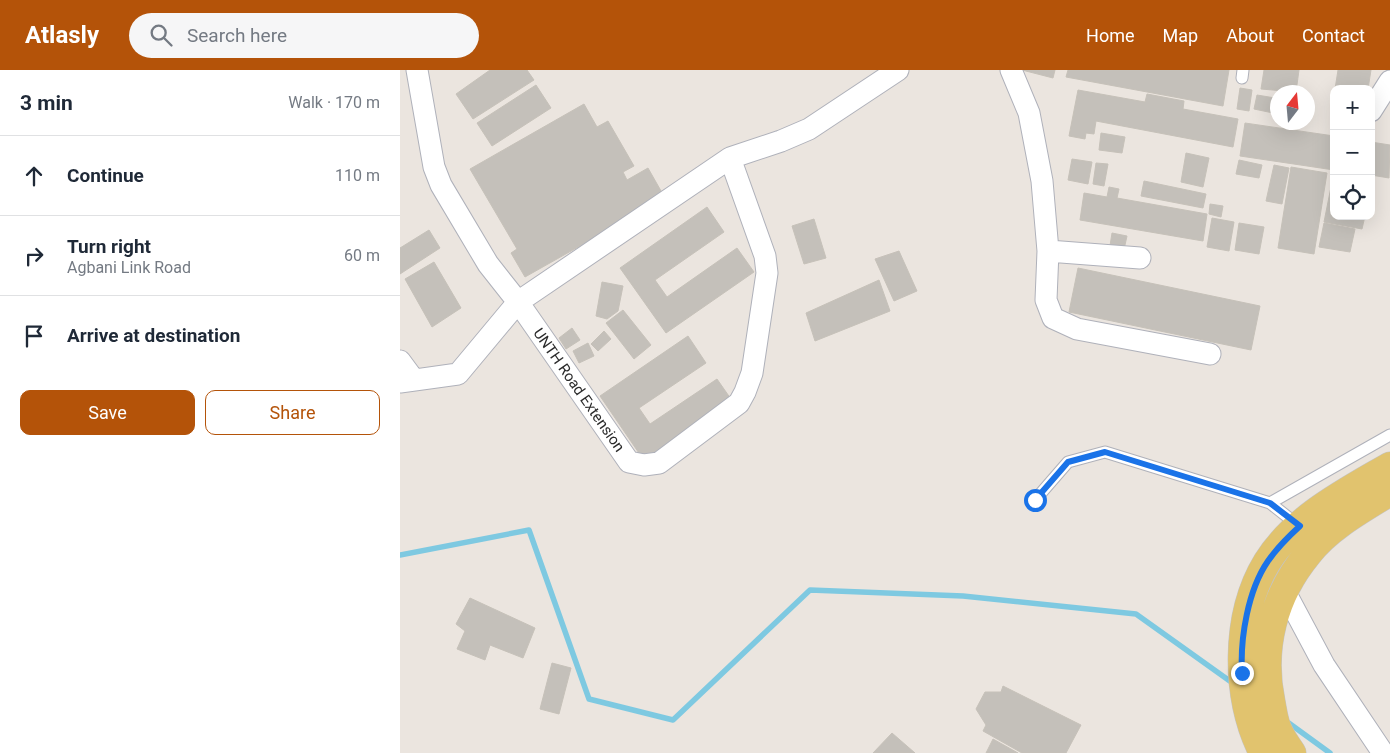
<!DOCTYPE html>
<meta charset="utf-8">
<style>
body{margin:0;font-family:Roboto,sans-serif;background:#f6f6f7;color:#1f2937}
.controls{position:absolute;right:15px;top:15px;display:grid;overflow:hidden;border-radius:10px;box-shadow:0 5px 20px #0002}
.controls button{width:45px;height:45px;display:grid;place-items:center;padding:0;border:0;border-bottom:1px solid #e0e1e3;background:#fff;color:#1f2937;font:25px sans-serif}
.compass{position:absolute;left:870px;top:15px;width:45px;height:45px;border-radius:50%;background:#fff;box-shadow:0 5px 20px #0002;rotate:16deg}
.stop{position:absolute;width:15px;height:15px;margin:-11px;border:4px solid #1a73e8;border-radius:50%;background:#fff}
.stop.end{background:#1a73e8;border-color:#fff;box-shadow:0 1px 5px #0008}
.list{margin:0;padding:0;list-style:none}
h2{display:flex;justify-content:space-between;align-items:center;height:65px;margin:0;padding:0 20px;font-size:21px}
h2 small{font-size:16px;font-weight:400;color:#747a83}
.list li{display:grid;grid-template-columns:32px 1fr auto;gap:15px;align-items:center;box-sizing:border-box;height:80px;padding:0 20px;border-top:1px solid #e0e1e3}
.list b{display:block;font-size:19px;white-space:nowrap}
.list p{margin:0;font-size:16px;white-space:nowrap;color:#747a83}
.list em{font-size:16px;font-style:normal;color:#747a83}
.actions{display:flex;gap:10px;padding:15px 20px}
.actions a{flex:1;padding:11px 0;border:1px solid #b45309;border-radius:10px;text-align:center;font-size:18px;color:#b45309}
.actions .main{background:#b45309;color:#fff}
.icon{flex:none;width:28px;height:28px;fill:none;stroke:currentColor;stroke-width:2;stroke-linecap:round;stroke-linejoin:round}
.map{position:relative;flex:none;width:990px;height:683px;overflow:hidden}
header{display:flex;align-items:center;gap:30px;box-sizing:border-box;height:70px;padding:0 25px;background:#b45309;color:#fff}
header strong{font-size:24px}
nav{display:flex;gap:28px;margin-inline-start:auto;font-size:18px}
.search{width:350px;height:45px;background:#f6f6f7;display:flex;align-items:center;gap:12px;box-sizing:border-box;padding:0 18px;border-radius:28px;color:#747a83;font-size:19px}
main{display:flex}
aside{flex:1;background:#fff}
.map>svg:first-child{display:block}
</style>
<header>
<strong>Atlasly</strong>
<div class="search"><svg class="icon" aria-label="search" viewBox="0 0 24 24"><circle cx="10" cy="10" r="6"/><path d="M15 15l6 6"/></svg>Search here</div>
<nav><a>Home</a><a>Map</a><a>About</a><a>Contact</a></nav>
</header>
<main>
<aside>
<h2>3 min<small>Walk · 170 m</small></h2>
<ul class="list">
<li><svg class="icon" aria-label="ahead" viewBox="0 0 24 24"><path d="M12 20V5M6 11l6-6 6 6"/></svg><div><b>Continue</b></div><em>110 m</em></li>
<li><svg class="icon" aria-label="right" viewBox="0 0 24 24"><path d="M7 20v-9h11M14 6l5 5-5 5"/></svg><div><b>Turn right</b><p>Agbani Link Road</p></div><em>60 m</em></li>
<li><svg class="icon" aria-label="arrive" viewBox="0 0 24 24"><path d="M6 21V4h12l-3 4 3 4H6"/></svg><div><b>Arrive at destination</b></div></li>
</ul>
<div class="actions"><a class="main">Save</a><a>Share</a></div>
</aside>
<div class="map">
<svg width="990" height="683" viewBox="0 0 990 683">
<rect width="100%" height="100%" fill="#ebe5df"/>
<g fill="none" stroke-linecap="round" stroke-linejoin="round">
<path stroke="#7ec9e1" stroke-width="5.5" d="M0,485l129,-25 60,169 84,21 137,-130 153,6 173,18 98,70
M886,651l44,32"/>
</g>
<path fill="#c4c0ba" stroke="#c6c1b9" d="M90,0h37l7,10 -61,39 -17,-25z
M622,0h33l-2,8z
M668,0h161l-6,36 -157,-29z
M864,0h35l-3,22 -35,-3z
M938,0h33l-3,19h-33z
M136,15l15,23 -59,38 -15,-23z
M840,18l12,2 -3,21 -12,-2z
M678,20l67,12 2,-8 37,7 -1,8 55,10 -5,28 -137,-26 -2,13 -8,-1 -1,6 -16,-3z
M857,25l18,3 -2,15 -19,-4z
M184,34l13,23 11,-6 26,45 -11,6 4,8 21,-12 17,30 -140,79 -14,-24 6,-4 -47,-80z
M845,53l89,13v34l-94,-14z
M701,63l24,4 -3,16 -23,-3z
M971,72l19,3 -1,33 -18,-3z
M786,83l23,5 -6,29 -22,-5z
M672,89l20,3 -4,22 -20,-4z
M839,90l23,5 -3,13 -23,-4z
M696,93l12,1 -4,22 -11,-2z
M874,95l15,3 -7,36 -16,-3z
M891,97l36,6 -13,81 -36,-6z
M934,102v44h31l-3,13 -38,-7z
M744,111l62,13 -3,14 -62,-12z
M709,117l10,2 -2,9 90,16 -4,27 -123,-21 4,-27 23,4z
M810,134l13,2 -2,11 -12,-3z
M307,137l17,25 -69,48 12,17 70,-49 17,24 -88,61 -46,-65z
M812,148l22,4 -5,29 -22,-4z
M414,149l12,39 -22,6 -12,-38z
M839,153l25,4 -5,27 -24,-4z
M924,153l31,6 -5,23 -31,-5z
M29,160l11,18 -40,26v-26z
M712,163l15,3 -4,18 -14,-2z
M499,181l18,40 -23,10 -19,-42z
M34,192l27,46 -29,19 -27,-48z
M678,198l182,38 -9,44 -182,-38z
M479,210l11,31 -75,30 -9,-28z
M202,212l21,4 -5,25 -11,8 -11,-3z
M223,240l28,35 -17,14 -28,-36z
M172,258l8,12 -14,9 -7,-11z
M204,261l7,8 -13,12 -7,-7z
M288,266l18,27 -67,45 11,16 67,-45 16,23 -88,60 -45,-66z
M188,273l6,13 -15,7 -6,-12z
M70,528l65,30 -12,30 -33,-13 -5,15 -28,-11 8,-18 -9,-7z
M152,593l19,5 -12,46 -19,-5z
M603,616l78,39 -15,28h-44l-39,-22 3,-6 -10,-16 9,-17h16z
M492,663l23,20h-42z
M593,669l25,14h-32z"/>
<g fill="none" stroke-linecap="round" stroke-linejoin="round">
<g stroke="#afb1ba" stroke-width="13">
<path id="lane" d="M842,8l1,-8
M635,430l33,-38 37,-10 165,51 29,23
M870,433l120,-68"/>
</g>
<g stroke="#afb1ba" stroke-width="23">
<path id="street" d="M17,0l17,97 7,18 47,79 30,38 111,160 15,3 15,-2 80,-60 6,-11 7,-19 15,-100 -2,-17 -35,-98 51,-17 28,-12 89,-59
M611,0l18,43 13,68 6,70 -2,49 7,18 24,11 133,25
M971,41l19,-30
M648,181l92,7
M0,291l14,19
M0,312l58,-8 60,-72 212,-144
M884,520l40,75 59,88"/>
</g>
<g stroke="#c4c4c4" stroke-width="29">
<path id="primary" d="M863,683c-28,-55 -29,-137 4,-191 27,-44 80,-71 123,-96
M892,683c-4,-6 -9,-13 -12,-19 -6,-10 -7,-23 -9,-33 -11,-53 3,-106 37,-147 20,-26 54,-45 82,-62"/>
</g>
<use href="#lane" stroke="#fff" stroke-width="11"/>
<use href="#street" stroke="#fff" stroke-width="21"/>
<use href="#primary" stroke="#e1c36e" stroke-width="28"/>
</g>
<g fill="none" stroke-linecap="round" stroke-linejoin="round">
<path stroke="#1a73e8" stroke-width="6" d="M635,430l33,-38 37,-10 165,51 30,23c-11,10 -23,22 -32,35 -20,29 -28,77 -26,112"/>
</g>
<g text-anchor="middle" stroke-width="4" stroke-linejoin="round" paint-order="stroke">
<g font-size="15" fill="#2b2b2b" stroke="#fff">
<text transform="translate(179 320) rotate(55)" y="5">UNTH Road Extension</text>
</g>
</g>
</svg>
<div class="controls">
<button>+</button>
<button>−</button>
<button><svg class="icon" aria-label="locate" viewBox="0 0 24 24"><circle cx="12" cy="12" r="6"/><path d="M12 2v4M12 18v4M2 12h4M18 12h4"/></svg></button>
</div>
<svg class="compass" viewBox="-18 -18 36 36"><path d="M0-13l5 13h-10z" fill="#e53935"/><path d="M0 13l5-13h-10z" fill="#747a83"/></svg>
<div class="stop" style="left:635px;top:430px"></div>
<div class="stop end" style="left:842px;top:603px"></div>
</div>
</main>
